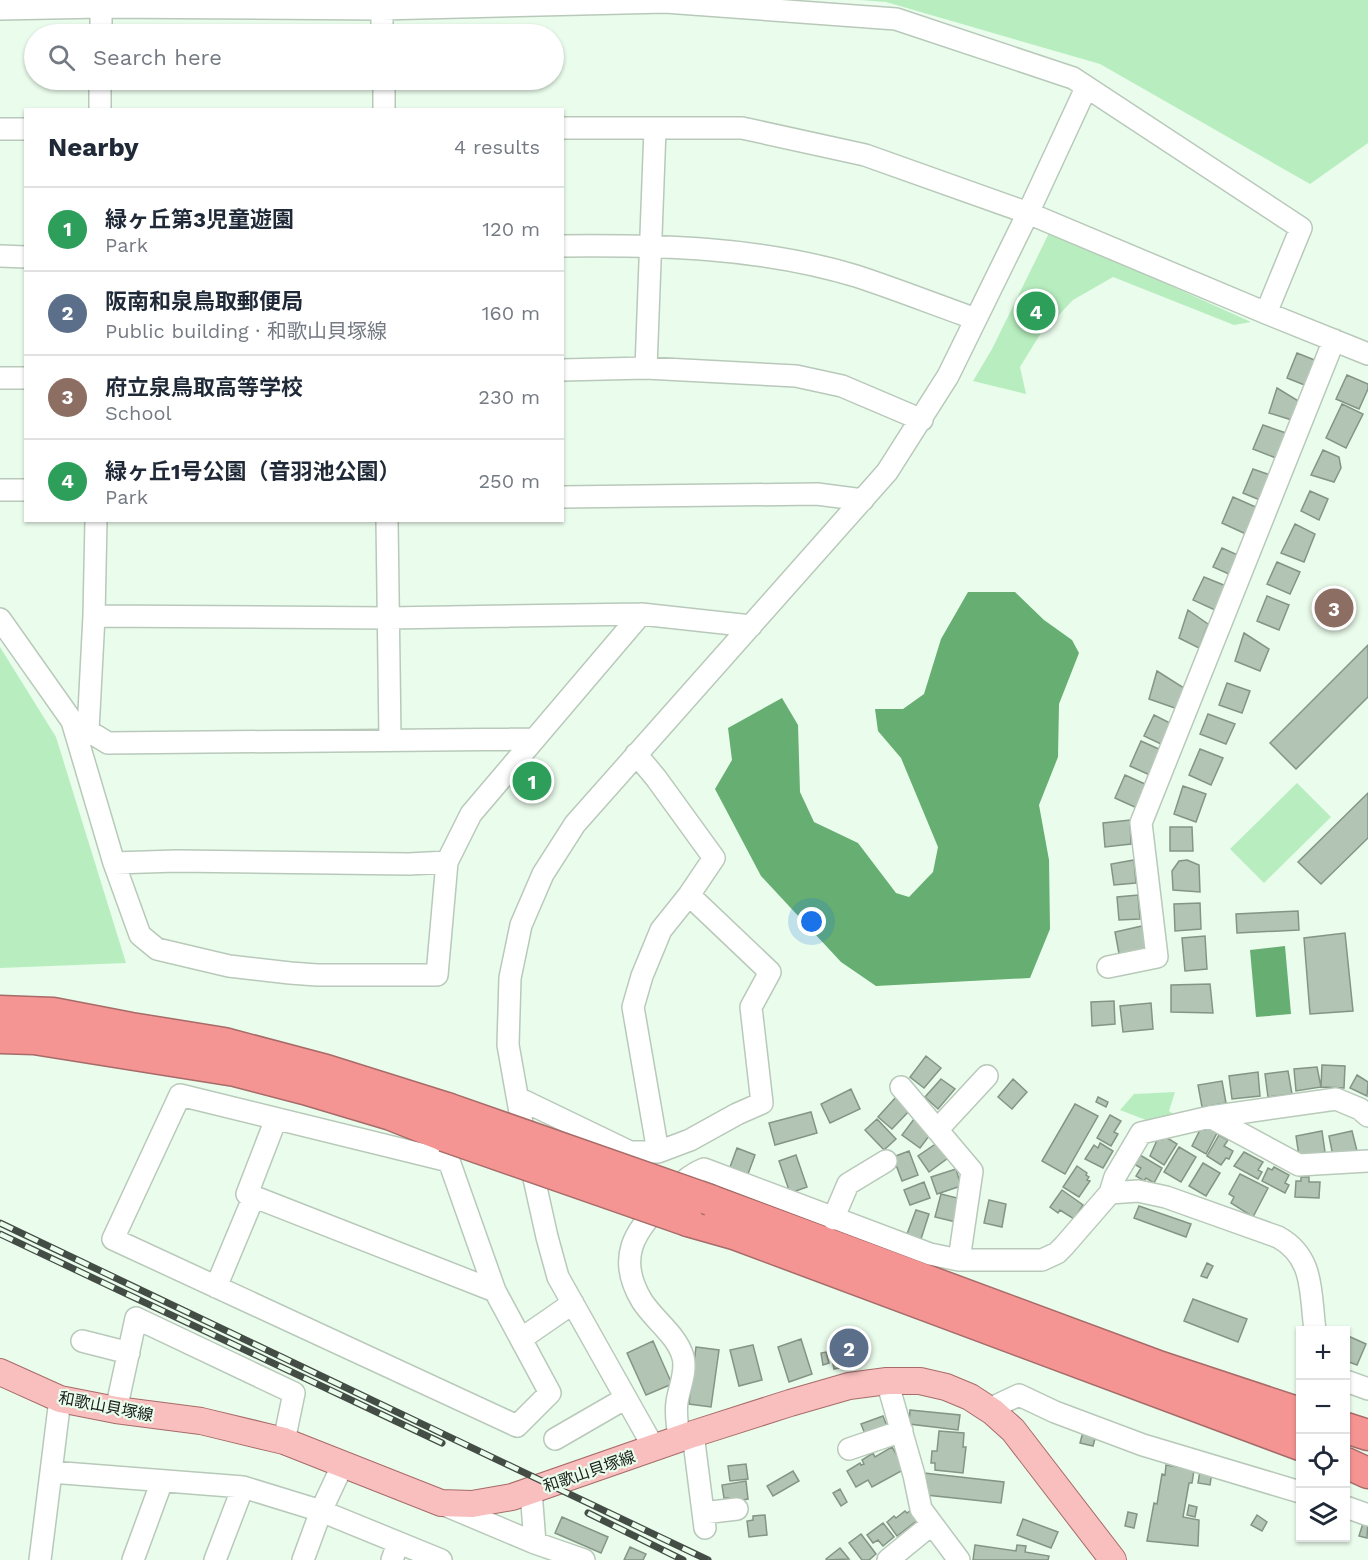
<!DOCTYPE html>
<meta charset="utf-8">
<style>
body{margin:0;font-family:"Work Sans","Noto Sans JP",sans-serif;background:#f6f6f7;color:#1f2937}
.controls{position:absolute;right:18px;bottom:18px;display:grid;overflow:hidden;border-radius:0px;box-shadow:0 2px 4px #0004}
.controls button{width:54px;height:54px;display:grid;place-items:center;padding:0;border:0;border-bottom:2px solid #e0e1e3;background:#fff;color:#1f2937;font:30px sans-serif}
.you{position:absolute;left:812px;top:922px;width:21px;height:21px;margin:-15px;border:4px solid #fff;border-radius:50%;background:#1a73e8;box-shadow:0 0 0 9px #1a73e833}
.badge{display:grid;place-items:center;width:39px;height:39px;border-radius:50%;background:#db2777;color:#fff;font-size:20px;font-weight:700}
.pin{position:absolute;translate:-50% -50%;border:3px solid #fff;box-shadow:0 2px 6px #0006}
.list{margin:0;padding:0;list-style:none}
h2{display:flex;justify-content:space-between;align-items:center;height:78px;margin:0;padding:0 24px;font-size:26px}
h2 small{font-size:20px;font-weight:400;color:#747a83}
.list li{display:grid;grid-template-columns:39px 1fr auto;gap:18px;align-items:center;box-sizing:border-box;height:84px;padding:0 24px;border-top:2px solid #e0e1e3}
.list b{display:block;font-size:22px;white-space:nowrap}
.list p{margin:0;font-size:20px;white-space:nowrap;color:#747a83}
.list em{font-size:20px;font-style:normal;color:#747a83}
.icon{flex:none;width:33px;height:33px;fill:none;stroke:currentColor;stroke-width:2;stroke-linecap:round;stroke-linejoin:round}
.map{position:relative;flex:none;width:1368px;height:1560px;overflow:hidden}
.search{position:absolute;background:#fff;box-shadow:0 2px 4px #0004;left:24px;top:24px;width:540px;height:66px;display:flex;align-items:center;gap:15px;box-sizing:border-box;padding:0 21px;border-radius:33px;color:#747a83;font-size:22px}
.panel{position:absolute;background:#fff;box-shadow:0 2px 4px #0004;left:24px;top:108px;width:540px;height:414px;border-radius:0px}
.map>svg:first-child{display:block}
</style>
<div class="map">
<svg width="1368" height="1560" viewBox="0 0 1368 1560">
<rect width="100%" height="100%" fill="#eafcec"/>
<path fill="#b8eebf" d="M860,0h508v143l-58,41 -210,-120 -214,-62z
M1050,231l201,91 -17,3 -121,-48 -40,23 -34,36 -19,31 6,27 -53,-13 19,-32z
M0,647l56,90 70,226 -126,5z
M1297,783l34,34 -67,66 -34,-34z
M1175,1092l-6,19 7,5 -25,6 -31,-12 14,-16z"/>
<path fill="#66ae72" d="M968,592h47l29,28 28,20 7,13 -20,51 -1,53 -19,48 10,55 1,69 -20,49 -154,8 -35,-24 -80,-86 -46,-87 17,-29 -4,-32 54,-30 16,27 2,67 14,30 44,21 38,50 13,4 24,-25 5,-25 -37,-89 -23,-27 -3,-22h28l21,-15 17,-55z
M1285,946l6,68 -35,3 -6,-67z"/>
<path fill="#b2c4b4" stroke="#849586" stroke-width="1.5" d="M1297,353l20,8 -10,25 -20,-8z
M1347,375l21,9v5l-9,20 -23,-10z
M1277,388l23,14 -8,18 -23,-7z
M1342,404l21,10 -17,34 -20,-10z
M1263,425l23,8 -10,25 -23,-9z
M1323,450l16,7 2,11 -7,14 -23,-7z
M1253,469l17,6 -10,25 -17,-7z
M1310,491l18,8 -9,21 -18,-9z
M1233,497l27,12 -12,26 -26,-12z
M1295,524l20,10 -11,28 -23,-9z
M1222,548l18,8 -9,19 -18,-8z
M1277,562l23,10 -10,22 -23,-10z
M1204,577l22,9 -11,24 -22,-10z
M1267,596l22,9 -10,25 -22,-9z
M1188,610l20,14 -9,24 -20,-10z
M1244,633l25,16 -9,22 -25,-10z
M1368,645v52l-72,72 -26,-26z
M1157,671l27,17 -9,20 -26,-9z
M1227,683l23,8 -8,22 -23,-8z
M1208,714l27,10 -9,20 -26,-10z
M1154,715l18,9 -9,21 -19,-9z
M1141,741l22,10 -11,25 -22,-10z
M1200,749l23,9 -12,27 -22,-10z
M1125,775l22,10 -10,23 -22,-10z
M1183,786l23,8 -10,28 -22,-8z
M1368,793v45l-47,46 -23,-22z
M1130,820l1,24 -26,3 -2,-24z
M1170,827h22l1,24h-23z
M1134,860l2,23 -22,2 -3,-21z
M1187,860l12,5 1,27 -27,-2 -1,-19 7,-10z
M1138,895l2,24 -21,1 -2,-23z
M1200,903l1,26 -26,2 -1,-27z
M1298,911l1,19 -62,3 -1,-19z
M1142,926l5,26 -27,7 -5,-27z
M1345,933l8,78 -43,3 -6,-76z
M1205,936l2,33 -22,2 -3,-33z
M1210,984l3,29 -42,-1v-27z
M1114,1001l1,23 -23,2 -1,-24z
M1151,1003l2,26 -30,3 -3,-26z
M926,1056l15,12 -17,20 -14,-11z
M1322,1065l23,1 -1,22 -23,-1z
M1317,1067l4,20 -25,4 -2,-22z
M1288,1071l4,23 -24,3 -3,-23z
M1258,1072l2,24 -28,3 -3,-23z
M1357,1075l11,7 -1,14 -17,-8z
M941,1079l14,10 -17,20 -13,-12z
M1013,1079l14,13 -15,17 -14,-12z
M1222,1081l4,22 -24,4 -4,-22z
M851,1089l9,20 -30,14 -9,-19z
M896,1097l14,13 -18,19 -14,-12z
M1098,1097l10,5 -2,5 -10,-5z
M1075,1104l23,12 -33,58 -23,-13z
M811,1112l6,21 -42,12 -6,-22z
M1110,1115l11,6 -7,11 4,2 -7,12 -14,-8z
M877,1119l19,20 -12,11 -19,-20z
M914,1119l18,13 -12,16 -18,-13z
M1206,1127l11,6 -11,21 -14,-8 9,-18 4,2z
M1322,1131l3,21 -26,4 -3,-20z
M1352,1131l5,20 -24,5 -4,-20z
M1219,1135l9,5 -4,6 9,5 -4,8 -3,-1 -5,7 -14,-9z
M1164,1136l13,8 -13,21 -14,-9 8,-18 4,2z
M937,1143l11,15 -19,14 -11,-16z
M1100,1143l13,8 -10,17 -18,-9 9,-14 4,3z
M1179,1147l17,10 -15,25 -17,-10z
M737,1148l18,7 -7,19 -18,-7z
M909,1151l9,24 -16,6 -9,-24z
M1244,1152l19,10 -5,8 4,2 -4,7 -24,-13z
M796,1155l11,32 -17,6 -11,-32z
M1140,1155l22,13 -8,15 -8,-5 -2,3 -8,-5 5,-8 -7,-4z
M1203,1163l17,10 -14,23 -17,-10z
M1077,1166l10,7 -1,2 3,2 -2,3 3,1 -11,16 -16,-10z
M1274,1167l15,8 -4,8 4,2 -4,8 -23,-12 6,-13 4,2z
M956,1169l5,17 -24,8 -6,-17z
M1240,1174l28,14 -15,29 -22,-14 3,-6 -5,-3z
M1301,1177h8v5h11l-1,16 -24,-1 1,-16h5z
M924,1182l6,16 -20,7 -6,-15z
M1062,1190l21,15 -9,14 -14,-9 -2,3 -8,-6z
M941,1194l20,5 -5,23 -21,-5z
M989,1200l17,4 -4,23 -18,-4z
M1139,1206l52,18 -5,13 -52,-19z
M916,1210l13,4 -8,25 -14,-5z
M1207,1263l6,3 -6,12 -6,-2z
M1193,1299l54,20 -9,23 -54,-21z
M1346,1335l20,9 -9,21 -8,-3 -3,7z
M801,1339l11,35 -23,8 -11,-35z
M653,1341l19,43 -26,11 -19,-42z
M859,1343l4,20 -29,6 -4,-20z
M753,1345l9,35 -23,6 -9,-36z
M696,1347l23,3 -8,57 -22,-3z
M826,1352l3,11 -6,2 -2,-12z
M910,1410l50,5 -2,15 -49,-6z
M883,1416l4,10 -22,8 -4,-10z
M939,1431l25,2 -1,14h3l-3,26 -28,-3v-7h-4l1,-12h5z
M1083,1432l13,3 -3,11 -13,-3z
M892,1447l13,22 -33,18 -4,-7 -12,7 -9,-16 13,-8 1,2 3,-1 -2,-4 11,-7 2,4z
M746,1464l2,15 -18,2 -2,-15z
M1166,1465l28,5 -2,13h-3l-6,34 16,3 -1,26 -51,-5 7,-38 3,1 5,-30 3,1z
M793,1471l6,10 -26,15 -6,-10z
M1200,1471l12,1 -2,13 -12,-2z
M924,1473l80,9 -3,21 -75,-8 1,-13h-4z
M746,1481l2,18 -19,3v-4h-5l-2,-13z
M840,1489l7,13 -6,4 -8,-13z
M1189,1505l8,2 -2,10 -8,-2z
M911,1510l7,10 -21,16 -10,-14 7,-6 2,2 9,-7 2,2z
M1128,1512l9,2 -3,14 -9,-2z
M765,1515l2,20 -18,2 -2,-16 6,-1v-4z
M1257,1515l10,7 -5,9 -11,-6z
M562,1517l46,20 -7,16 -46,-20z
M1023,1519l35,13 -7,16 -34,-13z
M1364,1520l4,1 -1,17 -8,-2z
M883,1523l11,14 -11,9 -5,-6 -5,3 -6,-8z
M861,1534l15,20 -7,6h-7l-13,-17z
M975,1545l41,6 1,-6 9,1 -1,6 24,4 -1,4h-75z
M630,1547l16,7 -3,6h-19z
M840,1548l9,11 -22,1 -1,-1z"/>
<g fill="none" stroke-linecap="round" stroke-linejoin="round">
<g stroke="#b8c9ba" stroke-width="24">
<path id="minor" d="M382,0v34
M0,9l101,-2 280,2 284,-7 231,17 177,59 228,150 -35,85
M101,34v-34
M384,80v30
M100,110v-30
M562,128h180l123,27 163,58 238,100 102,41
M0,129h26
M562,246c98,-1 199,1 294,30 40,13 80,29 120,43
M0,256l26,1
M646,368l9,-239
M562,370l84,-2 150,8 46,10 80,34
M0,378h26
M0,490h26
M562,497l255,-3 46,6
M387,520l3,219
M94,616l294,2 253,-4 110,12
M0,619l72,102 42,142 26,72 17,14 72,17 61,7 27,2h120l10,-113 24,-48 170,-200
M72,721l36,22 425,-4
M88,731l6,-115 2,-96
M636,754l20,24 58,80 -25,37 -28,35 -19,46 -9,31 25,145
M114,863l62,-2 233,3 38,-2
M1108,967l49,-10 -16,-134 193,-483
M901,1087l71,84 -13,89
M180,1095l269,66 46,130 55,102 -33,33 -404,-187z
M518,1098l112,54h28l32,-12 47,-26 25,-11 -11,-96 19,-35 -81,-77
M1210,1117l89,48 69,-4
M276,1119l-29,75 248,97
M937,1130l50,-54
M1110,1193l5,-16 26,-44 69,-16 126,-18 24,10 8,7
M833,1219l15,-35 38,-23
M216,1287l38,-91
M521,1339l52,-36
M82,1341l47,12
M887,1381l27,94 7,34 38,51
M1346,1381l22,8
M989,1409l30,-14 36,17 88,33 157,47
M116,1410l20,-92 158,75 -10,48
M693,1434l12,94
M555,1439l71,-41
M679,1439c-1,-12 -4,-24 -2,-37 2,-14 10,-31 6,-45 -6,-22 -29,-37 -41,-56 -26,-43 -8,-70 23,-101 14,-14 22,-24 39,-31l226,85 29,6h83l15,-7 7,-7 46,-53 28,-2 28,6 112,40c37,20 32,57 37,93
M654,1448l-96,-171 -11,-40 -24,-108 -15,-84 2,-67 11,-53 22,-51 32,-50 312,-352 61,-96 80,-163 58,-125
M849,1449l53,-18
M51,1472l9,-73
M531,1491l4,52
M447,1506l88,37 49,17
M1346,1507l22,8
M703,1513l34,-4
M40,1560l11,-88 192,15 78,24 120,49
M133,1560l29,-79
M215,1560l28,-73
M303,1560l18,-49 22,-47
M392,1560l6,-17
M888,1560l44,-36"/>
</g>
<g stroke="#a76b68" stroke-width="28">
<path id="major" d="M0,1372l60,27 56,11 85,11 83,20 157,62 31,1 40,-7 181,-63 97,-31 59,-17 38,-5h33l26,6 24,10 23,15 20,18 100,130"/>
</g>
<g stroke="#a76b68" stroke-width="33">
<path id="highway" d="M0,1011l53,2 78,15 93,15 102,27 121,38
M0,1038l34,1 201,32 69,18 87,26 53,21
M710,1200l451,167 139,46
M688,1221l46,13 566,211
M1346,1428l22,7
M1346,1463l22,10"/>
</g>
<use href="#minor" stroke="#fff" stroke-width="21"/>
<use href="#major" stroke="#f8bfbe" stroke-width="26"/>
<use href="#highway" stroke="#f49593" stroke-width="30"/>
<g stroke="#444d45" stroke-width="7">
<path id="rail" d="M0,1223l708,337
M0,1234l442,209
M588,1513l95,47"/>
</g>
<use href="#rail" stroke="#eafcec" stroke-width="4.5" stroke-dasharray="14" stroke-linecap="butt"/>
<g stroke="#a76b68" stroke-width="33" stroke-linecap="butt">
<path id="highway-bridge" d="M447,1108l263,92
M444,1136l244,85"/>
</g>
<use href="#highway-bridge" stroke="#f49593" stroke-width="30"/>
</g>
<g text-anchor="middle" stroke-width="4.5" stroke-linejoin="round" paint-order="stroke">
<g font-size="16" fill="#181e19" stroke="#eafcec">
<text transform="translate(106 1406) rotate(11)" y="6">和歌山貝塚線</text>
<text transform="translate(589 1471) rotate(-19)" y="6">和歌山貝塚線</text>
</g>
</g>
</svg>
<div class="controls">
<button>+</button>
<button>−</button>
<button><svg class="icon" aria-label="locate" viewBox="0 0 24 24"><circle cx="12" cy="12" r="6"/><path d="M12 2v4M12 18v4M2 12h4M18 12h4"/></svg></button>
<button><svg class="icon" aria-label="layers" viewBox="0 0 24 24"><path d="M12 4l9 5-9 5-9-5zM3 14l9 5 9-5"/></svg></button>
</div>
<div class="you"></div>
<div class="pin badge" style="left:532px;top:781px;background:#2e9e5b">1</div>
<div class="pin badge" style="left:849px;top:1348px;background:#5c6f8a">2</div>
<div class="pin badge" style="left:1334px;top:608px;background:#8d6e63">3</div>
<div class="pin badge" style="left:1036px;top:311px;background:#2e9e5b">4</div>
<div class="search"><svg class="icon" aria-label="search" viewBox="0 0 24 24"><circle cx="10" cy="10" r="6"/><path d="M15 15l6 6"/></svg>Search here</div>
<section class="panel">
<h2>Nearby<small>4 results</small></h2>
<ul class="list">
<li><span class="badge" style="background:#2e9e5b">1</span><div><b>緑ヶ丘第3児童遊園</b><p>Park</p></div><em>120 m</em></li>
<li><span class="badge" style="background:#5c6f8a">2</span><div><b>阪南和泉鳥取郵便局</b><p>Public building · 和歌山貝塚線</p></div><em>160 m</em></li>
<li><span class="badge" style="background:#8d6e63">3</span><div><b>府立泉鳥取高等学校</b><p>School</p></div><em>230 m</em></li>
<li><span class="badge" style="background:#2e9e5b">4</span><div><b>緑ヶ丘1号公園（音羽池公園）</b><p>Park</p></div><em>250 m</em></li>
</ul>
</section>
</div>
